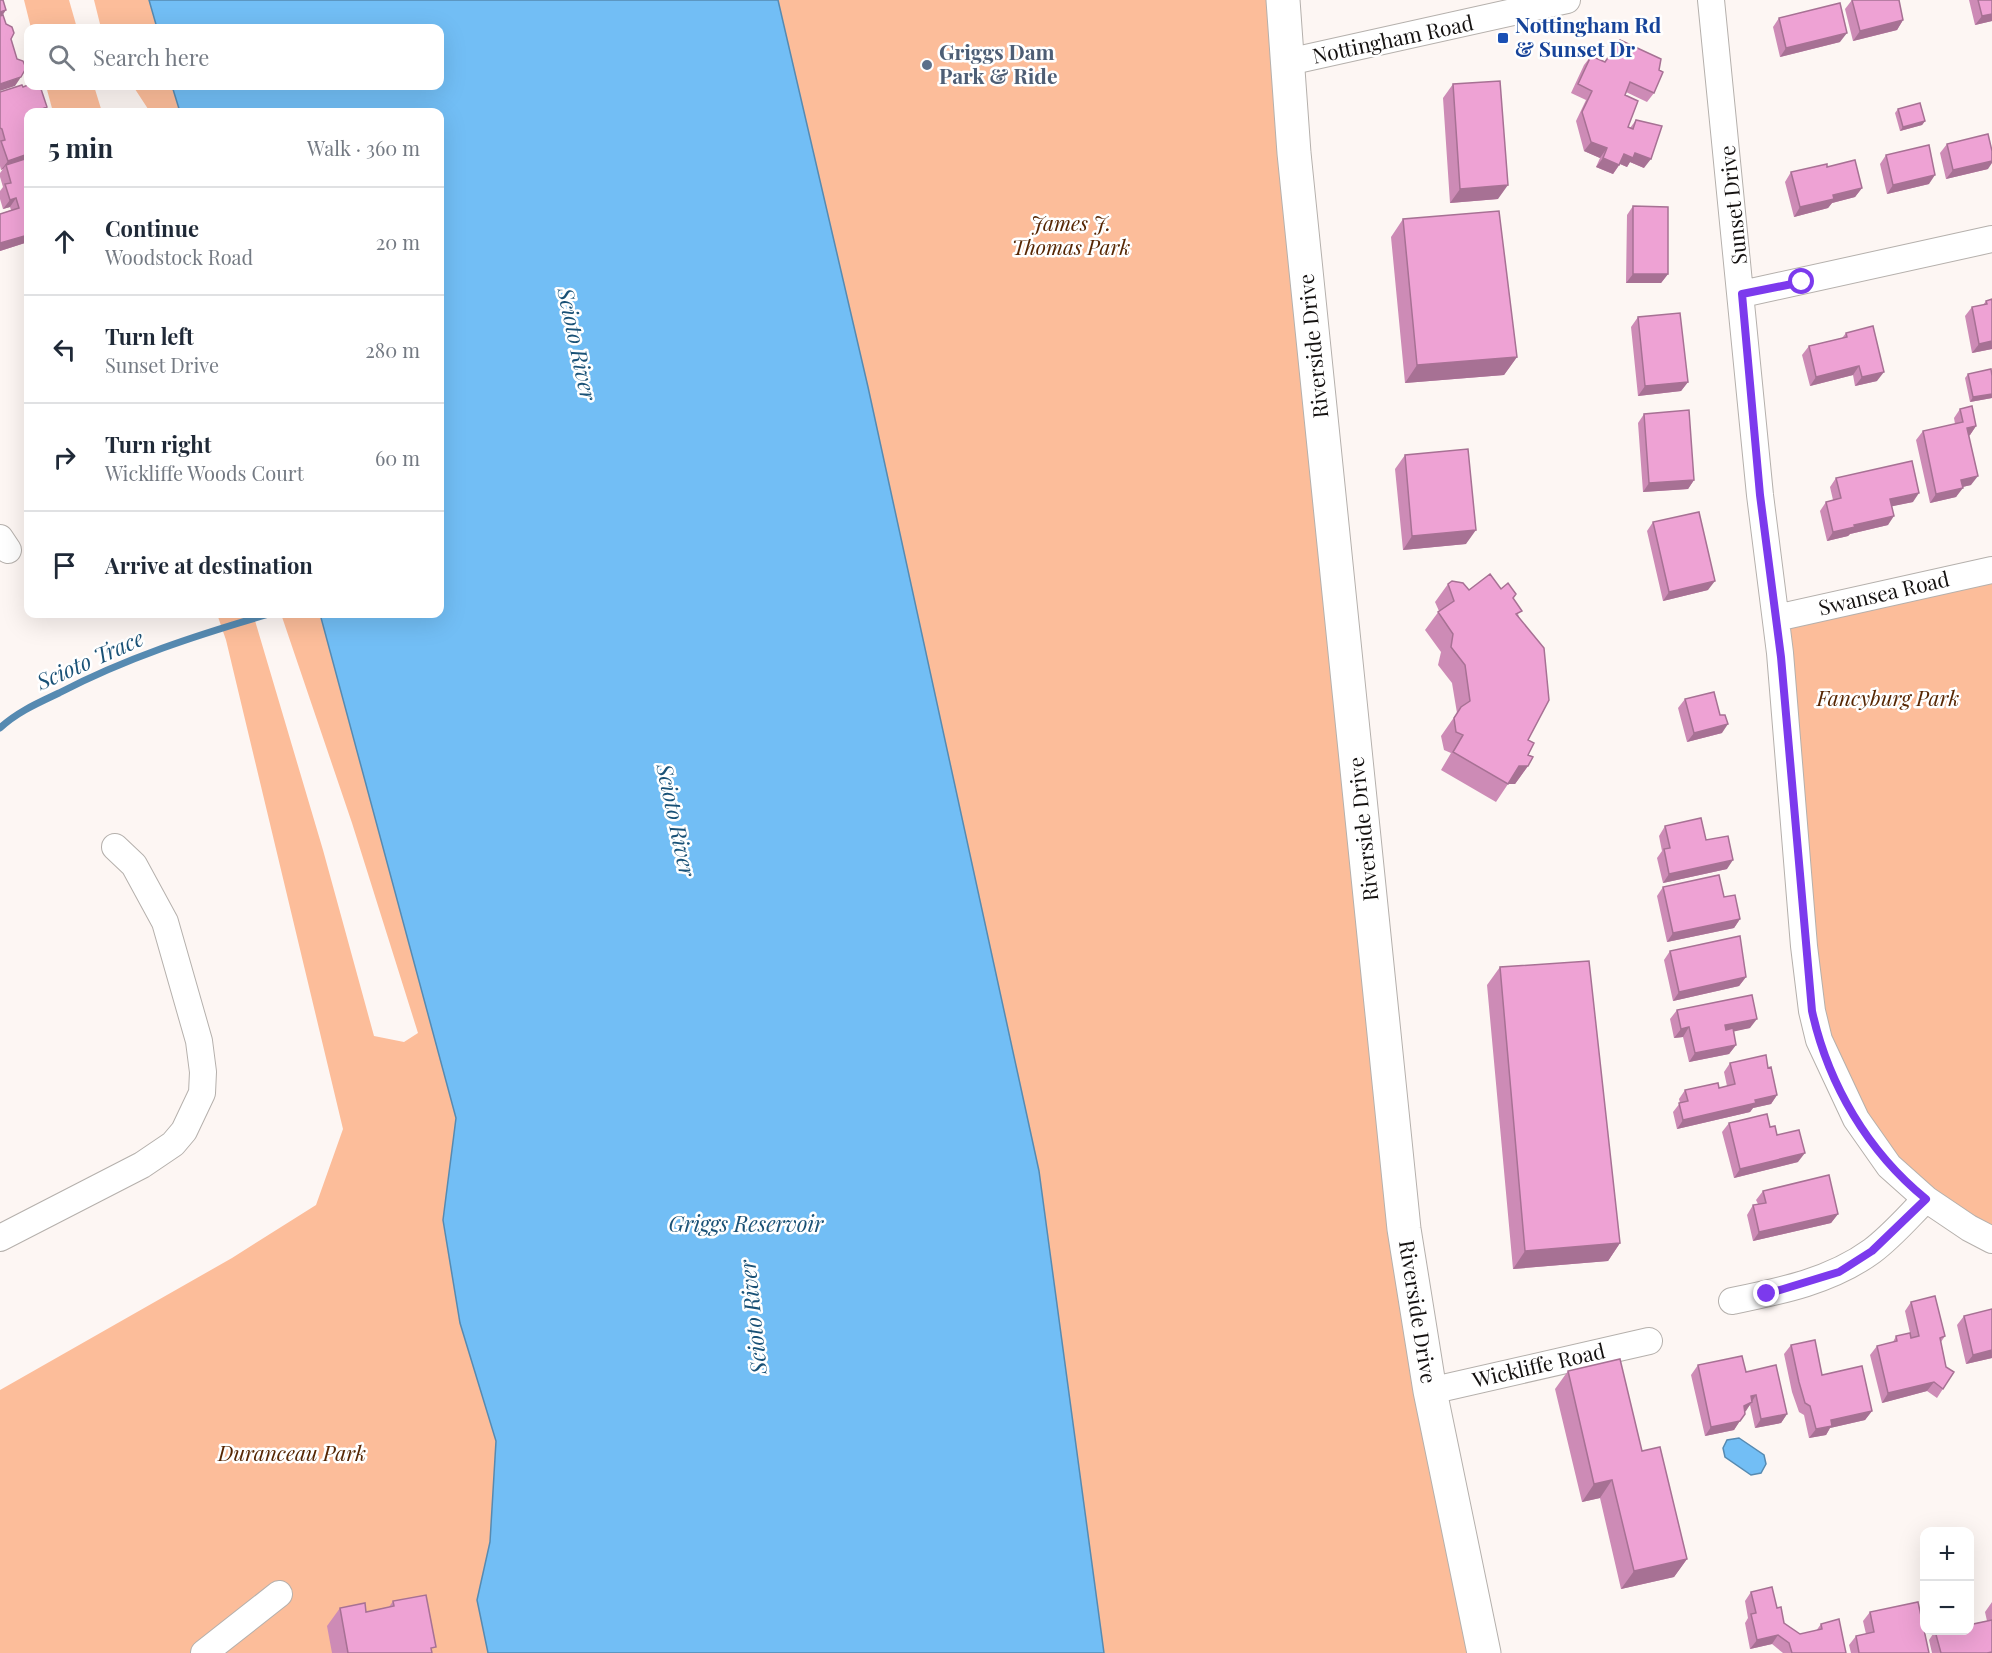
<!DOCTYPE html>
<meta charset="utf-8">
<style>
body{margin:0;font-family:"Playfair Display",serif;background:#f2f2f3;color:#1f2937}
.controls{position:absolute;right:18px;bottom:18px;display:grid;overflow:hidden;border-radius:12px;box-shadow:0 6px 24px #0002}
.controls button{width:54px;height:54px;display:grid;place-items:center;padding:0;border:0;border-bottom:2px solid #e0e1e3;background:#fff;color:#1f2937;font:30px sans-serif}
.stop{position:absolute;width:18px;height:18px;margin:-14px;border:4px solid #7c3aed;border-radius:50%;background:#fff}
.stop.end{background:#7c3aed;border-color:#fff;box-shadow:0 2px 6px #0008}
.list{margin:0;padding:0;list-style:none}
h2{display:flex;justify-content:space-between;align-items:center;height:78px;margin:0;padding:0 24px;font-size:26px}
h2 small{font-size:20px;font-weight:400;color:#747a83}
.list li{display:grid;grid-template-columns:39px 1fr auto;gap:18px;align-items:center;box-sizing:border-box;height:108px;padding:0 24px;border-top:2px solid #e0e1e3}
.list b{display:block;font-size:22px;white-space:nowrap}
.list p{margin:0;font-size:20px;white-space:nowrap;color:#747a83}
.list em{font-size:20px;font-style:normal;color:#747a83}
.icon{flex:none;width:33px;height:33px;fill:none;stroke:currentColor;stroke-width:2;stroke-linecap:round;stroke-linejoin:round}
.map{position:relative;flex:none;width:1992px;height:1653px;overflow:hidden}
.search{position:absolute;background:#fff;box-shadow:0 6px 24px #0002;left:24px;top:24px;width:420px;height:66px;display:flex;align-items:center;gap:15px;box-sizing:border-box;padding:0 21px;border-radius:12px;color:#747a83;font-size:22px}
.panel{position:absolute;background:#fff;box-shadow:0 6px 24px #0002;left:24px;top:108px;width:420px;height:510px;border-radius:12px}
.map>svg:first-child{display:block}
</style>
<div class="map">
<svg width="1992" height="1653" viewBox="0 0 1992 1653">
<rect width="100%" height="100%" fill="#fdf6f3"/>
<path fill="#fcbd9a" d="M24,0h45l8,28h-46z
M94,0h55l8,28h-56z
M778,0h505l105,1060 96,593h-380l-65,-482 -171,-784z
M46,86h48l8,26h-49z
M133,86h39l8,26h-30z
M1992,570v670l-86,-57 -87,-143 -43,-422z
M217,614h36l70,236 51,186 30,6 14,-9 -66,-210 -71,-209h39l136,504 -13,103 17,102 36,118 -6,101 -13,58 11,53h-488v-263l232,-132 84,-53 27,-76 -117,-489z"/>
<path fill="#72bef5" stroke="#568ab1" stroke-width="1.5" d="M149,0h629l90,387 171,784 65,482h-616l-11,-53 13,-58 6,-101 -36,-118 -17,-103 13,-102 -136,-504h120v-502h-260l-8,-26h268v-58h-283z
M1739,1438l25,17 2,9 -5,9 -10,2 -26,-18 -2,-9 4,-8z"/>
<g fill="none" stroke-linecap="round" stroke-linejoin="round">
<path stroke="#568ab1" stroke-width="7" d="M0,728c17,-16 38,-25 59,-35 67,-35 138,-58 210,-79"/>
<g stroke="#b5b0ac" stroke-width="28">
<path id="minor" d="M1711,0l49,495 20,158 24,293 8,65 7,29 37,79 33,47 37,33 43,29 23,12
M1288,62l279,-62
M1742,294l250,-55
M0,538l8,12
M1776,618l216,-48
M0,1238l142,-73 31,-21 11,-13 18,-38 1,-21 -4,-31 -34,-119 -31,-57 -19,-18
M1732,1301c49,-10 99,-20 140,-50 20,-15 36,-34 54,-52
M1430,1391l219,-50
M204,1653l75,-59"/>
</g>
<g stroke="#b5b0ac" stroke-width="35">
<path id="major" d="M1283,0l11,153 110,1076 26,162 54,262"/>
</g>
<use href="#minor" stroke="#fff" stroke-width="26"/>
<use href="#major" stroke="#fff" stroke-width="33"/>
</g>
<path fill="#cd8bb6" d="M1852,0l51,20 -6,10 -44,11 -8,-32z
M1969,0h23v21l-17,4z
M1779,18l61,24 -60,15 -7,-30z
M1591,56l63,37 -7,9 -21,-10 -1,3 3,32 2,1 6,-8 8,48 -14,-6 -3,5 -7,-3 -7,10 -17,-7 4,-9 -16,-7 -8,-30 10,-21 -15,-7 13,-28z
M1453,84l45,115 -48,4 -7,-105z
M23,87l24,20 -3,5h-16v130l-28,9v-37l11,-4 -1,-3 -7,2 -3,-10v-8l3,-4 -3,-10v-4l3,-4 -2,1 -1,-4v-74z
M1898,109l27,12 -3,4 -22,6 -5,-18z
M1947,144l41,25 -42,10 -6,-26z
M1886,155l43,29 -42,10 -7,-30z
M1827,167l35,21 -7,9 -23,6 -4,5 -34,9 -9,-35 6,-10z
M1633,206l35,68 -7,9h-35l1,-68z
M1403,219l114,138 -13,18 -99,8 -14,-146z
M1992,299v50l-20,4 -7,-37 7,-9 11,-2 3,-4z
M1638,317l50,65 -7,9 -43,5 -7,-69z
M1846,333l31,48 -22,5 -2,-11 -43,11 -8,-31 7,-9 33,-8z
M1968,374l24,20v4l-22,4 -5,-24z
M1960,409l16,17 -6,9 -1,1 2,49 -9,2 -6,10 -26,6 -14,-63 7,-9 32,-7 -1,-6z
M1644,414l50,66 -6,9 -45,3 -5,-69z
M1405,455l61,89 -63,6 -8,-81z
M1836,478l77,24 -21,4 -4,19 -38,9 -2,2 -21,5 -7,-30 6,-9 7,-2 -3,-13z
M1653,522l55,68 -45,11 -16,-70z
M1448,584l21,6 32,-1 12,9 6,19 9,123v26l-13,18h-7l-12,18 -55,-32 10,-17 -7,-3 -3,-14 16,-23 -5,-30 -14,-18 3,-13 -16,-22 14,-19 -4,-9z
M1685,699l35,16 2,18 -35,9 -9,-34z
M1665,826l41,14 21,29 -64,14 -6,-25 5,-7 -3,-15z
M1663,887l61,10 16,22 -6,9 -67,14 -10,-46z
M1670,951l76,26 -7,9 -66,15 -9,-41z
M1500,967l120,276 -12,18 -95,8 -26,-284z
M1677,1010l73,18 -17,3 3,14 -7,9 -40,8 -6,-25 -9,1 -4,-19z
M1730,1063l38,5 9,27 -6,9 -18,4 -3,4 -73,17 -4,-17 7,-9 -1,-4 6,-9 34,-2 8,-2 -3,-14z
M1729,1123l41,4 28,35 -64,16 -12,-46z
M1763,1191l75,23 -7,9 -78,18 -6,-26 6,-10 5,-1 -2,-4z
M1911,1302l34,34 -4,6 5,25 8,5 -17,26 -10,-7 -45,12 -12,-48 7,-9 16,-4 3,-6 14,-3 -5,-22z
M1964,1316l28,42 -26,6 -9,-39z
M1791,1345l31,30 50,36 -7,9 -35,8 -4,7 -17,3 -5,-23 -5,-3 -7,-20 -8,-38z
M1698,1365l48,7 41,42 -6,9 -26,5 -5,-23 -5,6 -11,19 -29,6 -14,-61z
M1568,1371l74,80 45,108 -13,18 -53,12 -21,-91 -18,4 -27,-113z
M1751,1592l26,16 7,15 16,11 16,-3 5,-7 25,29h-63l-11,-9 -22,5 -5,-26 3,-5 -3,-17z
M393,1601l39,52h-100l-5,-27 13,-18 26,4 23,-5z
M1992,1602v51h-60l-3,-13 6,-9 52,-10 -2,-9z
M1870,1612l59,41h-78l-2,-8 7,-9 10,-2 -3,-13z"/>
<path fill="#a77194" d="M6,10l-6,9v-7z
M1992,14v7l-17,4 7,-9z
M1903,20l-6,10 -44,11 7,-10z
M1847,33l-7,9 -60,15 6,-9z
M21,77l-6,9 -15,5v-7z
M47,107l-3,5h-9l2,-1z
M1925,121l-3,4 -22,6 3,-4z
M1591,142l16,6 -7,10 -16,-7z
M1635,153l16,6 -7,9 -14,-6 -3,5 -9,-4 6,-9z
M28,154v7l-22,4 -3,4 -2,1 7,-9z
M1603,158l16,7 -6,9 -17,-7z
M1992,161v2l-4,6 -42,10 7,-9z
M1935,175l-6,9 -42,10 6,-9z
M1508,185l-10,14 -48,4 10,-14z
M1862,188l-7,9 -23,6 -4,5 -34,9 6,-10 33,-12z
M16,198l-6,9 -7,2 7,-9z
M28,235v7l-28,9v-8z
M1633,274h35l-7,9h-35z
M1992,341v8l-20,4 7,-9z
M1517,357l-13,18 -99,8 12,-18z
M1859,366l-6,9 -43,11 6,-9z
M1884,372l-7,9 -22,5 7,-9z
M1688,382l-7,9 -43,5 7,-10z
M1992,394v4l-22,4 3,-5z
M1976,426l-6,9 -9,2 6,-9z
M1978,476l-7,9 -17,4 7,-9z
M1694,480l-6,9 -45,3 6,-9z
M1963,488l-7,9 -26,6 6,-9z
M1919,493l-6,9 -29,6 6,-9z
M1894,516l-6,9 -38,9 -2,2 -21,5 6,-9 21,-7z
M1476,530l-10,14 -63,6 9,-14z
M1715,581l-7,9 -45,11 6,-9z
M1728,724l-6,9 -35,9 7,-9z
M1519,766h9l-13,18h-7z
M1733,860l-6,9 -64,14 6,-9z
M1740,919l-6,9 -67,14 6,-9z
M1746,977l-7,9 -66,15 6,-9z
M1757,1019l-7,9 -32,7 7,-10z
M1689,1027l-6,10 -9,1 7,-9z
M1736,1045l-7,9 -40,8 6,-9z
M1777,1095l-6,9 -18,4 -3,4 -73,17 6,-9 72,-20z
M1805,1153l-7,9 -64,16 6,-9z
M1838,1214l-7,9 -78,18 6,-9z
M1620,1243l-12,18 -95,8 12,-18z
M1992,1350v8l-26,6 7,-9z
M1934,1382l-7,9 -45,12 6,-10z
M1756,1395l-10,16 -8,4 13,-19z
M1872,1411l-7,9 -35,8 -4,7 -17,3 7,-9 15,-9z
M1787,1414l-6,9 -26,5 6,-9z
M1740,1421l-6,9 -29,6 6,-9z
M1612,1480l-12,18 -18,4 12,-18z
M1687,1559l-13,18 -53,12 13,-18z
M1778,1635l-6,9 -22,5 7,-9z"/>
<path fill="#eea2d4" stroke="#a77194" stroke-width="1.5" d="M0,0h3l3,10 -6,2z
M1852,0h47l4,20 -43,11z
M1978,0h14v14l-10,2z
M1840,3l7,30 -61,15 -7,-30z
M3,15l3,9 6,3 2,6 -3,6 6,20 6,2 3,7 -5,9 -21,7v-68z
M1620,40l41,19 -2,11 4,2 -9,21 -24,-11 -5,13 13,6 -10,26 5,2 3,-9 26,6 -11,33 -16,-6 -2,5 -9,-4 -5,11 -16,-7 4,-10 -16,-6 -9,-30 10,-21 -14,-7 13,-28 14,6z
M1500,81l8,104 -48,4 -7,-105z
M22,85l1,2 5,-2 12,1 7,21 -10,4v1h-9v42l-20,7 -7,-20 4,-1 -3,-11 -2,-1v-36z
M1920,103l5,18 -22,6 -5,-18z
M1988,134l4,17v10l-39,9 -6,-26z
M1929,145l6,30 -42,10 -7,-30z
M28,158v77l-28,8v-29l19,-6 -3,-10 -6,2 -5,-16 6,-1 -5,-18z
M1855,160l7,28 -29,7 1,4 -34,8 -9,-35 36,-8v3z
M1633,206l35,1v67h-35z
M1499,211l18,146 -100,8 -14,-146z
M1992,299v42l-13,3 -7,-37 15,-3 -1,-3z
M1680,313l8,69 -43,4 -7,-69z
M1873,326l11,46 -22,5 -3,-11 -43,11 -7,-31 38,-9 -1,-4z
M1991,369l1,7v18l-19,3 -5,-23z
M1972,406l4,20 -9,2 11,48 -17,4 2,8 -27,6 -13,-63 40,-9 -3,-13z
M1689,410l5,70 -45,3 -5,-69z
M1468,449l8,81 -64,6 -7,-81z
M1912,461l7,32 -29,6 4,17 -40,9 1,2 -22,5 -7,-30 15,-4 -5,-20z
M1699,512l16,69 -46,11 -16,-70z
M1490,574l11,15 7,-6 8,11 -3,4 9,13 -6,3 28,34 5,52 -21,40 6,3 -6,12 5,2 -5,9h-9l-11,18 -55,-32 10,-17 -7,-3 -2,-14 7,-11 9,-6 -5,-36 -14,-18 2,-13 -15,-22 16,-11 -6,-17 4,-3 11,2 6,7z
M1714,692l6,23h5l3,9 -34,9 -9,-34z
M1701,818l5,22 22,-4 5,24 -64,14 -5,-25 6,-1 -5,-22z
M1719,875l5,22 11,-2 5,24 -67,14 -10,-46z
M1740,936l6,41 -67,15 -9,-41z
M1589,961l31,282 -95,8 -25,-284z
M1752,995l5,24 -32,6 1,5 7,-2 3,17 -41,8 -6,-26 -8,2 -4,-19z
M1766,1055l2,13 3,-1 6,28 -22,5 1,3 -73,17 -4,-17 9,-2 -3,-11 33,-7 1,5 16,-4 -5,-21z
M1767,1114l3,13 5,-1 2,9 22,-5 6,23 -65,16 -11,-46z
M1829,1175l9,39 -79,18 -6,-27 13,-2 -3,-12z
M1935,1296l10,40 -5,2 6,29 8,5 -11,17 -9,-7 -46,11 -11,-47 20,-5 -1,-5 14,-3 1,5 8,-2 -8,-34z
M1992,1309v41l-19,5 -9,-39z
M1815,1340l7,35 40,-9 10,45 -41,9 1,6 -16,3 -6,-23 -5,-3 -6,-21 -8,-37z
M1742,1356l4,16 30,-7 11,49 -26,5 -5,-24 -5,1 1,6 -8,4 1,8 -5,7 -29,6 -13,-62z
M1620,1359l22,92 18,-4 27,112 -53,12 -22,-91 -18,4 -26,-113z
M1772,1587l5,21 4,-1 3,16 16,11 22,-5 -1,-5 18,-5 7,34h-54l-3,-10 -11,-8 -21,5 -6,-26 5,-1 -5,-21z
M426,1595l10,52 -5,1 1,5h-84l-8,-45 25,-5 1,9 28,-6 -1,-5z
M1918,1602l11,51h-70l-3,-17 18,-4 -4,-20z
M1970,1614l3,10 19,-4v32l-5,1h-46l-6,-22 35,-1z"/>
<g fill="none" stroke-linecap="round" stroke-linejoin="round">
<path stroke="#7c3aed" stroke-width="8" d="M1767,1294l72,-22 33,-21 54,-52c-58,-47 -98,-115 -114,-188l-31,-354 -21,-162 -18,-201 60,-12"/>
</g>
<rect fill="#1a4fb4" stroke="#fff" stroke-width="2" x="1497" y="32" width="12" height="12" rx="3"/>
<circle fill="#5c6f8a" stroke="#fff" stroke-width="2" cx="927" cy="65" r="6"/>
<g text-anchor="middle" stroke-width="5" stroke-linejoin="round" paint-order="stroke">
<g font-size="21" font-weight="bold" fill="#164399" stroke="#fff" text-anchor="start">
<text x="1515" y="33">Nottingham Rd<tspan x="1515" dy="24">&amp; Sunset Dr</tspan></text>
</g>
<g font-size="21" fill="#151211" stroke="#fff">
<text transform="translate(1393 40) rotate(-12)" y="7">Nottingham Road</text>
<text transform="translate(1734 205) rotate(-96)" y="7">Sunset Drive</text>
<text transform="translate(1314 346) rotate(-96)" y="7">Riverside Drive</text>
<text transform="translate(1884 594) rotate(-13)" y="7">Swansea Road</text>
<text transform="translate(1364 829) rotate(-96)" y="7">Riverside Drive</text>
<text transform="translate(1417 1312) rotate(81)" y="7">Riverside Drive</text>
<text transform="translate(1539 1366) rotate(-13)" y="7">Wickliffe Road</text>
</g>
<g font-size="21" font-weight="bold" fill="#4e5e75" stroke="#fff" text-anchor="start">
<text x="939" y="60">Griggs Dam<tspan x="939" dy="24">Park &amp; Ride</tspan></text>
</g>
<g font-size="21" font-style="italic" fill="#562603" stroke="#fff">
<text x="1071" y="231">James J.<tspan x="1071" dy="24">Thomas Park</tspan></text>
<text x="1888" y="706">Fancyburg Park</text>
<text x="292" y="1461">Duranceau Park</text>
</g>
<g font-size="22" font-style="italic" fill="#195176" stroke="#fff">
<text transform="translate(577 344) rotate(78)" y="8">Scioto River</text>
<text transform="translate(90 660) rotate(-24)" y="8">Scioto Trace</text>
<text transform="translate(676 820) rotate(78)" y="8">Scioto River</text>
<text x="746" y="1232">Griggs Reservoir</text>
<text transform="translate(753 1317) rotate(-96)" y="8">Scioto River</text>
</g>
</g>
</svg>
<div class="controls">
<button>+</button>
<button>−</button>
</div>
<div class="stop" style="left:1802px;top:282px"></div>
<div class="stop end" style="left:1767px;top:1294px"></div>
<div class="search"><svg class="icon" aria-label="search" viewBox="0 0 24 24"><circle cx="10" cy="10" r="6"/><path d="M15 15l6 6"/></svg>Search here</div>
<section class="panel">
<h2>5 min<small>Walk · 360 m</small></h2>
<ul class="list">
<li><svg class="icon" aria-label="ahead" viewBox="0 0 24 24"><path d="M12 20V5M6 11l6-6 6 6"/></svg><div><b>Continue</b><p>Woodstock Road</p></div><em>20 m</em></li>
<li><svg class="icon" aria-label="left" viewBox="0 0 24 24"><path d="M17 20v-9H6M10 6l-5 5 5 5"/></svg><div><b>Turn left</b><p>Sunset Drive</p></div><em>280 m</em></li>
<li><svg class="icon" aria-label="right" viewBox="0 0 24 24"><path d="M7 20v-9h11M14 6l5 5-5 5"/></svg><div><b>Turn right</b><p>Wickliffe Woods Court</p></div><em>60 m</em></li>
<li><svg class="icon" aria-label="arrive" viewBox="0 0 24 24"><path d="M6 21V4h12l-3 4 3 4H6"/></svg><div><b>Arrive at destination</b></div></li>
</ul>
</section>
</div>
